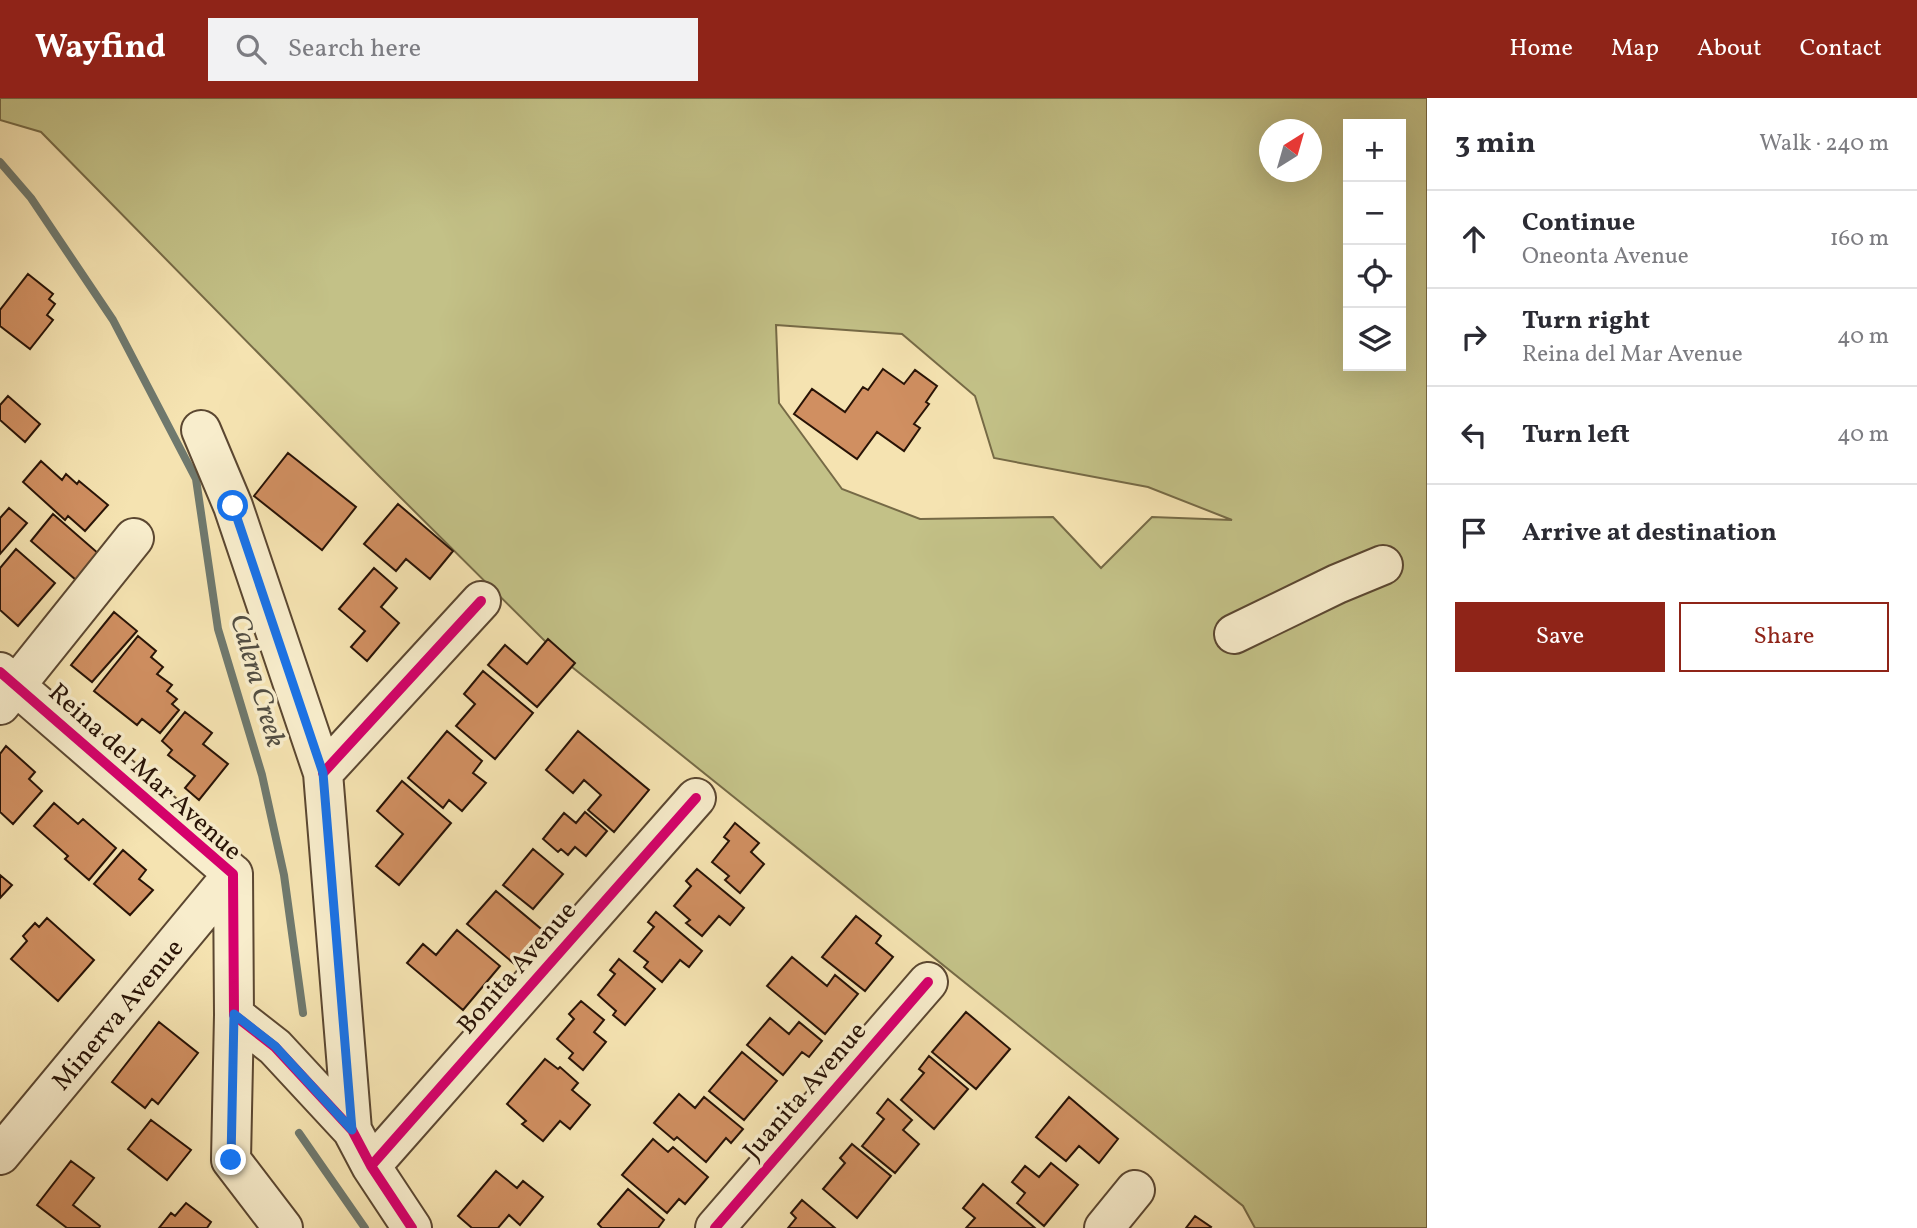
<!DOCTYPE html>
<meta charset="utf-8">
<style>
body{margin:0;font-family:Vollkorn,serif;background:#f2f2f3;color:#2b2b33}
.controls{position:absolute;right:21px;top:21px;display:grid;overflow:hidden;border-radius:0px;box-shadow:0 7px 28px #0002}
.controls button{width:63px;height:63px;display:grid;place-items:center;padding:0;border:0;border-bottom:2px solid #e1e1e2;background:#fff;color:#2b2b33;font:35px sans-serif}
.compass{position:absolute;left:1259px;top:21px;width:63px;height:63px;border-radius:50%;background:#fff;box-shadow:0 7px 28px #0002;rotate:37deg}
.stop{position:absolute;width:21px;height:21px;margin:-16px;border:5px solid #1a73e8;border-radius:50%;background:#fff}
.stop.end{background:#1a73e8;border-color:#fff;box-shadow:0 2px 7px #0008}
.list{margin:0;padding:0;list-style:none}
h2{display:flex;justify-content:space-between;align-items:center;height:91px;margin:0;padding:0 28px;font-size:30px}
h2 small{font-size:23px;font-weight:400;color:#7c7c81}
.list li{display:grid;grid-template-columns:46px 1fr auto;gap:21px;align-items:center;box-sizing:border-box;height:98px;padding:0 28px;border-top:2px solid #e1e1e2}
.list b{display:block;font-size:26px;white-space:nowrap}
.list p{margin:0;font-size:23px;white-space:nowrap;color:#7c7c81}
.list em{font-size:23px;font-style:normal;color:#7c7c81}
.actions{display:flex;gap:14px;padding:21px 28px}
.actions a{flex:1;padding:16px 0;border:2px solid #8f2418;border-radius:0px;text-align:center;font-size:24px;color:#8f2418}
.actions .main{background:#8f2418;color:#fff}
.icon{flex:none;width:38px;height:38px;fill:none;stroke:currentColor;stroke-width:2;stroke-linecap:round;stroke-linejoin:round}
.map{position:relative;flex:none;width:1427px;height:1130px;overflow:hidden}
header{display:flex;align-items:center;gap:42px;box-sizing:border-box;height:98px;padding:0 35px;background:#8f2418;color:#fff}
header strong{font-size:33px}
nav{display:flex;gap:38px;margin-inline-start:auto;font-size:24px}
.search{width:490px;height:63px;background:#f2f2f3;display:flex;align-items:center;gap:18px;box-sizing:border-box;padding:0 24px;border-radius:0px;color:#7c7c81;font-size:26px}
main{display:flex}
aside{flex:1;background:#fff}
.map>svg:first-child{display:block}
</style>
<header>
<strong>Wayfind</strong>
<div class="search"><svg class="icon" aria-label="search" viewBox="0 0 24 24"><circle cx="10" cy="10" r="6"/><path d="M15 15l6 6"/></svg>Search here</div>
<nav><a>Home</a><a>Map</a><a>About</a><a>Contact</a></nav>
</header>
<main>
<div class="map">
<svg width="1427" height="1130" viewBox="0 0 1427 1130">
<rect width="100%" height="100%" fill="#f5e3b1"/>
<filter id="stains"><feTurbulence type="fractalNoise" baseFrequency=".00286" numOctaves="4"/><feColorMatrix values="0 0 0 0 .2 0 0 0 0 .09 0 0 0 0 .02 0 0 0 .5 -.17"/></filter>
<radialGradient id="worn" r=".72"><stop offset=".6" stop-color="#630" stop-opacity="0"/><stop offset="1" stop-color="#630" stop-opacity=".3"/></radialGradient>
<path fill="#c3c187" stroke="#766a46" stroke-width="2" fill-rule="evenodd" d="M0,0h1427v1130h-172l-12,-22 -676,-543 -189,-188 -337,-343 -41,-12zM1348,26h53v242h-53zM1269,32h42v42h-42zM776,227l126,9 73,62 19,62 154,29 84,33 -80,-3 -51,51 -48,-51 -133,2 -78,-30 -63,-86z"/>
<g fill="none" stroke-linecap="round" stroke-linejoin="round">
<path stroke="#6f796e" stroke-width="8" d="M0,64l31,36 82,122 83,159 22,150 44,146 22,100 19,138
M299,1035l66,95"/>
</g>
<path fill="#d08f61" stroke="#281306" stroke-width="2" d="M28,176l25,20 -4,5 6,5 -8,11 6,5 -23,29 -30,-23v-16z
M883,271l21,15 11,-14 22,16 -11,16 3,2 -15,20 6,4 -16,23 -27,-19 -20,27 -63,-45 18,-25 33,23 18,-25 5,3z
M8,298l32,28 -15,18 -25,-22v-15z
M288,355l68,54 -34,43 -68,-54z
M41,363l21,19 4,-6 11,10 2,-3 29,24 -23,26 -17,-15 -3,4 -42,-38z
M398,406l55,47 -23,28 -24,-20 -10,12 -32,-27z
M9,410l18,15 -27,31v-36z
M53,416l46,40 -23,26 -45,-39z
M16,451l39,34 -37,43 -18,-16v-42z
M374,470l23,20 -16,19 18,16 -32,38 -16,-14 14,-16 -26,-22z
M114,514l23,19 -45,51 -21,-17z
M138,538l18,15 -5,6 12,10 -6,7 15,11 -5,6 10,8 -5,5 7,6 -19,23 -18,-14 -5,6 -43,-34z
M548,541l27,24 -38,44 -49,-42 17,-20 22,19z
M483,573l50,42 -38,46 -39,-33 19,-22 -11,-10z
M185,614l27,21 -9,11 25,20 -29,36 -14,-12 10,-12 -27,-21 4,-5 -10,-9z
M447,633l35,30 -9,12 13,10 -24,28 -13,-11 -6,8 -35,-30z
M578,633l71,59 -35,42 -26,-22 13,-15 -17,-15 -11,13 -27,-23z
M6,648l29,26 -6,7 13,12 -29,33 -13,-12v-58z
M402,683l49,42 -52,62 -23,-19 27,-32 -26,-23z
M54,705l24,21 5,-5 33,29 -27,32 -24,-21 3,-3 -34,-30z
M585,714l22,19 -21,25 -11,-9 -7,8 -7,-6 -3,3 -15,-13 21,-26 12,10z
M735,725l24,20 -8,9 13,12 -24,29 -15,-13 4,-4 -17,-14 17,-21 -5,-4z
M533,751l30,25 -30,35 -30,-24z
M123,752l23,20 -7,9 14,11 -23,25 -36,-31z
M697,771l47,39 -14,17 -11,-9 -17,20 -16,-13 4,-3 -16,-14 17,-20 -5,-5z
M0,777l12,10 -12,13z
M496,793l50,42 -28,34 -51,-43z
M656,814l46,39 -13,16 -9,-7 -18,22 -18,-15 4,-5 -14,-11 20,-24 -6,-5z
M856,818l25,20 -5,7 17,14 -28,34 -43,-34z
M47,820l47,42 -36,41 -47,-42 16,-18 -4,-5 12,-13 4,4z
M457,832l43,36 -37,44 -56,-47 16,-19 13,11z
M792,859l35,29 8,-11 23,19 -33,40 -58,-48z
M619,861l36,30 -30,36 -12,-10 3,-4 -18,-16 17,-21 -5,-4z
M581,903l23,19 -10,12 12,10 -23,28 -14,-12 4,-5 -16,-14 17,-20 -5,-5z
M966,914l44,37 -34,40 -44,-37z
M770,920l19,16 10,-12 23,19 -13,16 -7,-5 -19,23 -36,-30z
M159,924l39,31 -40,51 -6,-5 -7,9 -33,-26z
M742,954l35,29 -33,39 -35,-29z
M929,958l39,33 -34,40 -33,-29 23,-27 -5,-4z
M545,961l13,10 2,-2 18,16 -6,7 18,15 -20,24 -10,-8 -17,20 -21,-17 4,-3 -19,-17z
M679,996l16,14 9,-11 39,32 -12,14 -5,-5 -20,24 -29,-25 -3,3 -20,-17z
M1069,999l49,42 -19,24 -20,-17 -13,15 -30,-24z
M888,1001l24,21 -9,10 16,14 -24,29 -33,-27 22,-27 -7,-6z
M151,1022l40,30 -24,30 -39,-31z
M653,1041l15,13 5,-5 35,30 -23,27 -6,-5 -12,14 -45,-38z
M852,1046l39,32 -34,42 -34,-29 22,-26 -5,-5z
M71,1063l23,17 -21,27 27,21 -1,2h-32l-30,-23z
M1051,1065l27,22 -34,41 -27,-23 8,-10 -13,-11 13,-16 14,11z
M496,1073l21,17 6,-7 20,16 -23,28 -11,-10 -11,13h-26l-14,-12z
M983,1086l52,44h-69l9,-10 -12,-10z
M628,1091l36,31 -6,8h-56l-4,-4z
M802,1102l33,28h-47l8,-10 -5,-5z
M186,1105l25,19 -4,6h-48l12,-15 4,3z
M1195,1118l16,11 -1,1h-24z"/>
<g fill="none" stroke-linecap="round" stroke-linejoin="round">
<g stroke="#5b4731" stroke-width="42">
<path id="minor" d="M201,332l32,76 90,267 29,357
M1234,536l103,-50 46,-19
M0,574l233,202 1,141 41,32 77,83 19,36 41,62
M0,607l134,-167
M323,675l158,-172
M234,917l-3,145 52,68
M0,1057l233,-281
M371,1068l325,-368
M715,1130l213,-246
M1104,1130l31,-38"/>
</g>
<use href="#minor" stroke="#f8edcc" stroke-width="38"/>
<g stroke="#f8edcc" stroke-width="15">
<path id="cycleway" d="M0,574l233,202 1,141 41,32 77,83 19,36 41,62
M323,675l158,-172
M371,1068l325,-368
M715,1130l213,-246"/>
</g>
<use href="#cycleway" stroke="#d6006c" stroke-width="10"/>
</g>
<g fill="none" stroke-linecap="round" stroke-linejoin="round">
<path stroke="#1a73e8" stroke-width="9" d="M231,1062l3,-146 41,32 77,84 -29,-357 -90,-267"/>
</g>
<g text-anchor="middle" stroke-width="7" stroke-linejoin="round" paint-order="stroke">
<g font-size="26" fill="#281306" stroke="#f8edcc">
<text transform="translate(146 673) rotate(42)" y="9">Reina del Mar Avenue</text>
<text transform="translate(516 869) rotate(-49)" y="9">Bonita Avenue</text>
<text transform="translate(117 916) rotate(-50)" y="9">Minerva Avenue</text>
<text transform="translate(804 992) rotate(-49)" y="9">Juanita Avenue</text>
</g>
<g font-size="28" font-style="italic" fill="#524e43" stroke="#f8edcc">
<text transform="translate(259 582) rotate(74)" y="10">Calera Creek</text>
</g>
</g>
<rect width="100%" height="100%" filter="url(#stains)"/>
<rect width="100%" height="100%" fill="url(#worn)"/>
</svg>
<div class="controls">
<button>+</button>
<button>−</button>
<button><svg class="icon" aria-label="locate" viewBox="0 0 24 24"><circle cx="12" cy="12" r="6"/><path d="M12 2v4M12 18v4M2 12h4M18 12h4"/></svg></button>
<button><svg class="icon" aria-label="layers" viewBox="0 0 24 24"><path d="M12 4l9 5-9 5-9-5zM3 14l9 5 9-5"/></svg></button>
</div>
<svg class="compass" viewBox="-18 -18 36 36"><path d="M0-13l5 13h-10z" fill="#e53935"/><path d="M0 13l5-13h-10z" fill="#7c7c81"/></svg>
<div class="stop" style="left:233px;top:408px"></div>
<div class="stop end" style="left:231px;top:1062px"></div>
</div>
<aside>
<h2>3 min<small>Walk · 240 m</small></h2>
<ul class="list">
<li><svg class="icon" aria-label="ahead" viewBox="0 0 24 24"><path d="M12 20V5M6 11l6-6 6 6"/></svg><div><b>Continue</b><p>Oneonta Avenue</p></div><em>160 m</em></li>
<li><svg class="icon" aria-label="right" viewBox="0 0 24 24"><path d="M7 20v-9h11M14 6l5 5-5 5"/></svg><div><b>Turn right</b><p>Reina del Mar Avenue</p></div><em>40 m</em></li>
<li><svg class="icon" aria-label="left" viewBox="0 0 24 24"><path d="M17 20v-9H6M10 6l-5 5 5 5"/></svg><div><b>Turn left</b></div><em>40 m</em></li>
<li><svg class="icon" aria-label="arrive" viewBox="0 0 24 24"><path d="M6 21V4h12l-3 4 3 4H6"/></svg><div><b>Arrive at destination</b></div></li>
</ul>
<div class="actions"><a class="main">Save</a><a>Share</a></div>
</aside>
</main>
